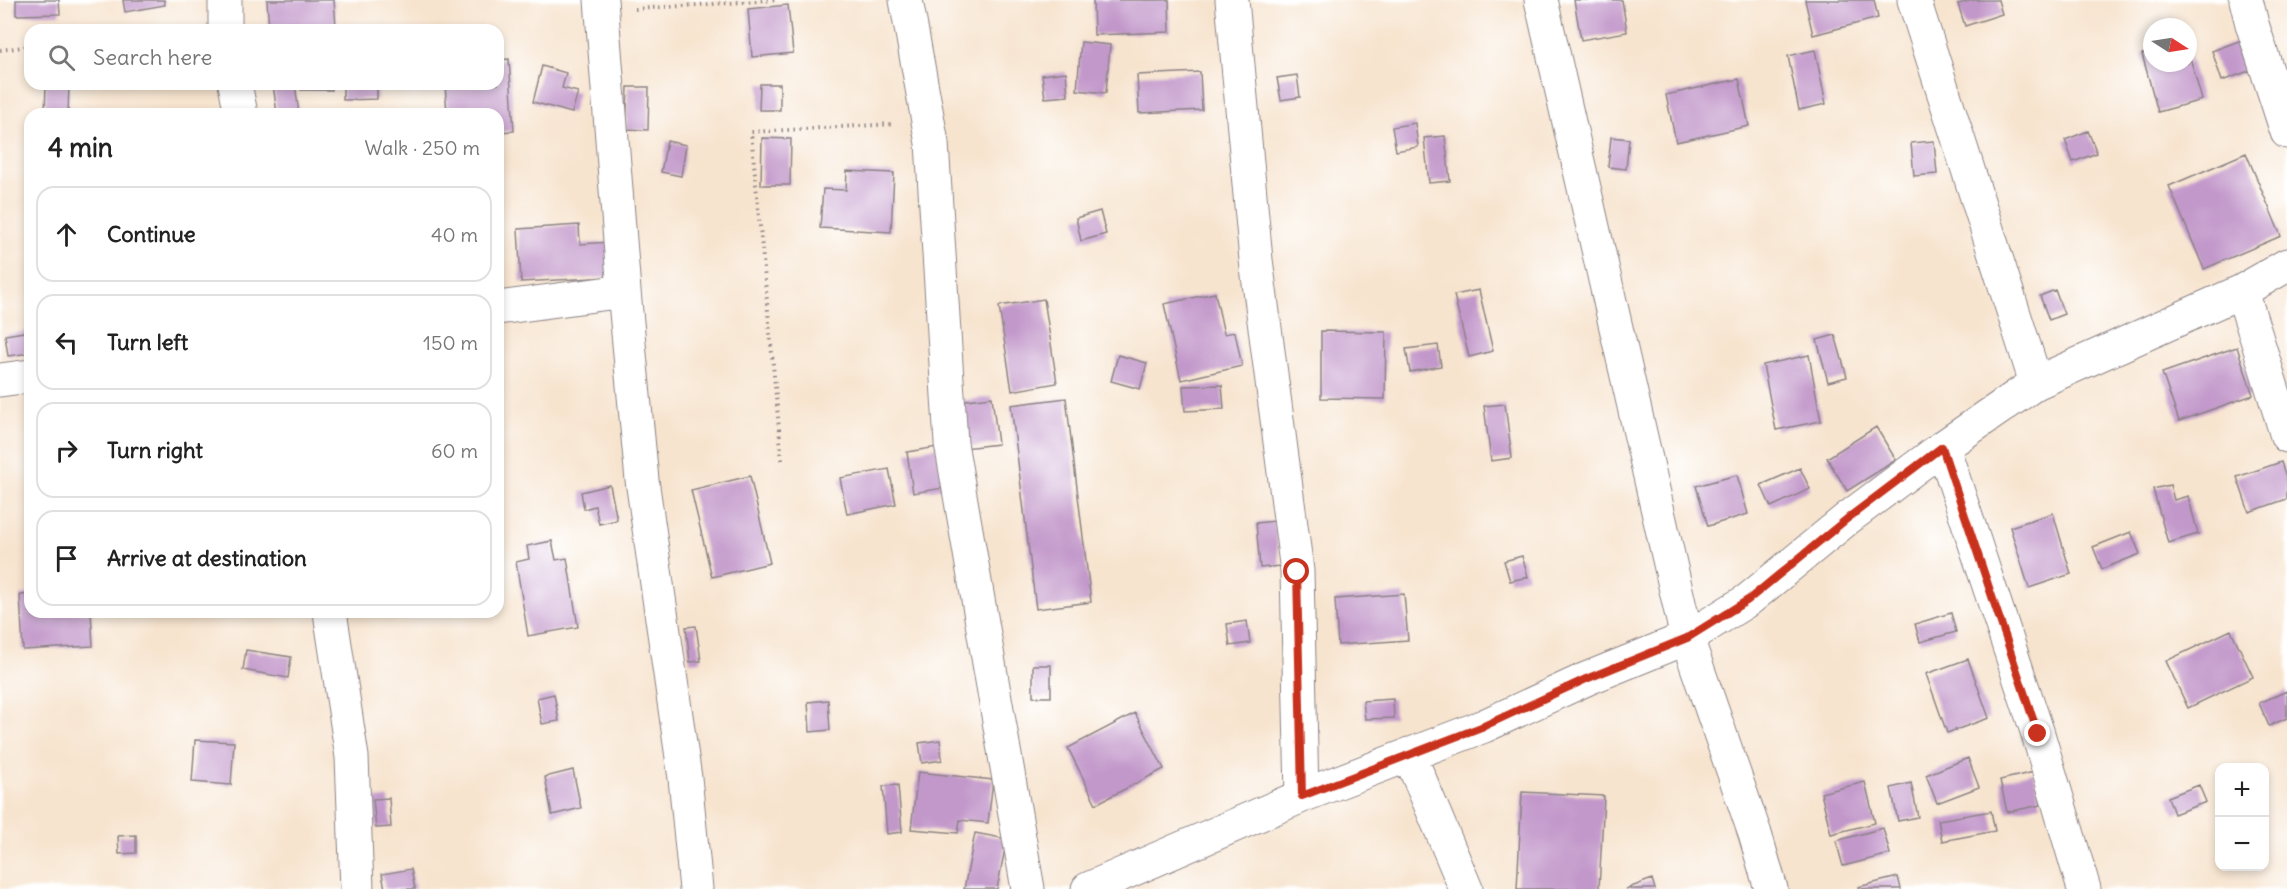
<!DOCTYPE html>
<meta charset="utf-8">
<style>
body{margin:0;font-family:Delius,sans-serif;background:#f2f2f2;color:#222}
.controls{position:absolute;right:18px;bottom:18px;display:grid;overflow:hidden;border-radius:12px;box-shadow:0 3px 9px #0003}
.controls button{width:54px;height:54px;display:grid;place-items:center;padding:0;border:0;border-bottom:2px solid #e0e0e0;background:#fff;color:#222;font:30px sans-serif}
.compass{position:absolute;left:2143px;top:18px;width:54px;height:54px;border-radius:50%;background:#fff;box-shadow:0 3px 9px #0003;rotate:102deg}
.stop{position:absolute;width:18px;height:18px;margin:-14px;border:4px solid #c8321e;border-radius:50%;background:#fff}
.stop.end{background:#c8321e;border-color:#fff;box-shadow:0 2px 6px #0008}
.list{margin:0;padding:0;list-style:none}
h2{display:flex;justify-content:space-between;align-items:center;height:78px;margin:0;padding:0 24px;font-size:26px}
h2 small{font-size:20px;font-weight:400;color:#767676}
.list li{display:grid;grid-template-columns:39px 1fr auto;gap:18px;align-items:center;box-sizing:border-box;height:96px;margin:0 12px 12px;padding:0 12px;border:2px solid #e0e0e0;border-radius:18px}
.list b{display:block;font-size:22px;white-space:nowrap}
.list em{font-size:20px;font-style:normal;color:#767676}
.icon{flex:none;width:33px;height:33px;fill:none;stroke:currentColor;stroke-width:2;stroke-linecap:round;stroke-linejoin:round}
.map{position:relative;flex:none;width:2287px;height:889px;overflow:hidden}
.search{position:absolute;background:#fff;box-shadow:0 3px 9px #0003;left:24px;top:24px;width:480px;height:66px;display:flex;align-items:center;gap:15px;box-sizing:border-box;padding:0 21px;border-radius:18px;color:#767676;font-size:22px}
.panel{position:absolute;background:#fff;box-shadow:0 3px 9px #0003;left:24px;top:108px;width:480px;height:510px;border-radius:18px}
.map>svg:first-child{display:block}
</style>
<div class="map">
<svg width="2287" height="889" viewBox="0 0 2287 889">
<rect width="100%" height="100%" fill="#fff"/>
<filter id="ink" filterUnits="userSpaceOnUse"><feTurbulence type="fractalNoise" baseFrequency=".0167" numOctaves="2"/><feDisplacementMap in="SourceGraphic" scale="12" xChannelSelector="R" yChannelSelector="G"/><feConvolveMatrix kernelMatrix="1 2 1 2 8 2 1 2 1" color-interpolation-filters="sRGB"/></filter>
<filter id="wash" filterUnits="userSpaceOnUse"><feTurbulence type="fractalNoise" baseFrequency=".008" numOctaves="4" result="noise"/><feDisplacementMap in="SourceGraphic" scale="24" xChannelSelector="R" yChannelSelector="G"/><feGaussianBlur stdDeviation="1.35" result="paint"/><feColorMatrix in="noise" values="0 0 0 0 0 0 0 0 0 0 0 0 0 0 0 0 0 1.4 0 .05"/><feComposite in="paint" operator="in"/></filter>
<g filter="url(#wash)">
<rect width="100%" height="100%" fill="#f7e4cf"/>
<g id="blocks">
<path fill="#c298ca" d="M16,0h43l1,14 -44,1z
M123,0h41l1,5 -40,7z
M267,0h67l2,26 -67,4z
M1093,0h76l1,32 -76,3z
M1574,0h48l5,32 -46,8z
M1805,0h69l4,18 -65,17z
M1973,0h25l4,14 -37,12 -7,-22z
M788,5l5,48 -41,4 -4,-48z
M2247,38l10,30 -35,13 -10,-30z
M1081,42l29,3 -4,48 -29,-3z
M1815,50l11,54 -27,6 -11,-54z
M2152,51v12h36l1,-9 13,46 -44,12 -16,-58z
M509,59l5,72 -16,1v-18h-51l-2,-30h53v-24z
M542,66l24,7 -4,15 16,4 -6,21 -39,-11z
M1066,72l2,24 -23,2 -3,-23z
M1200,72l2,38 -63,3 -2,-38z
M1297,75l3,22 -19,3 -4,-22z
M1739,79l10,47 -73,16 -10,-47z
M46,84h23l-1,30h-23z
M273,84h22l4,30h-22z
M301,84h30l1,6h-31z
M343,84h34v15l-34,1z
M760,84h20v26h-21z
M628,87h21l-1,43 -22,-1z
M1415,123l3,24 -22,4 -4,-24z
M2088,131l9,22 -24,9 -8,-22z
M1445,136l5,45 -21,2 -5,-45z
M1611,137l18,2 -3,30 -18,-2z
M762,138l29,1 -1,46h-29z
M667,141l19,4 -5,31 -20,-4z
M1934,141l3,33 -23,2 -3,-33z
M2246,153l35,83 -77,33 -35,-83z
M847,171l47,2 -3,59 -71,-4 3,-39 23,1z
M1100,211l6,23 -25,7 -5,-23z
M579,225l1,19 30,-2 2,35 -91,5 -3,-53z
M1479,290l14,61 -24,6 -15,-62z
M2055,290l9,24 -15,6 -9,-24z
M1215,293l9,41 11,-2 7,34 -61,14 -17,-76z
M1044,299l13,84 -45,8 -13,-85z
M30,331v22l-22,3 -3,-21z
M1321,331l65,1 -1,67 -64,-1z
M1835,335l12,42 -19,5 -11,-42z
M1438,345l3,21 -31,6 -4,-23z
M2237,347l16,48 -74,26 -17,-48z
M1118,355l29,8 -7,26 -29,-8z
M1809,355l12,66 -45,9 -13,-65z
M1222,385l2,24 -39,2 -2,-25z
M992,397l6,47 -34,4 -6,-47z
M1066,398l25,204 -55,7 -25,-204z
M1505,404l7,54 -21,3 -7,-55z
M1876,427l20,33 -49,31 -20,-33z
M937,447l7,41 -31,5 -6,-41z
M2281,462l6,18v19l-38,13 -12,-35z
M1800,468l10,21 -39,18 -10,-22z
M889,469l7,35 -49,10 -7,-36z
M1737,475l11,39 -40,12 -12,-40z
M750,476l20,87 -58,14 -21,-87z
M610,485l7,35 -18,4 -4,-18 -11,3 -3,-17z
M2170,485l4,15 14,-4 10,38 -30,9 -15,-54z
M2053,513l18,61 -42,14 -19,-61z
M1275,521l5,45 -20,2 -4,-45z
M2131,532l9,22 -38,15 -9,-22z
M552,541l4,19 11,-2 11,69 -50,9 -12,-74 13,-3 -2,-13z
M1522,556l6,21 -18,4 -6,-20z
M30,594v18h61l2,34 -70,4 -3,-55z
M1404,594l4,46 -70,5 -3,-46z
M1951,613l5,19 -36,10 -5,-18z
M1247,621l3,22 -20,3 -3,-22z
M696,626l5,35 -11,1 -4,-35z
M2231,630l22,47 -65,31 -22,-47z
M246,650l45,7 -3,21 -45,-8z
M1968,659l21,59 -42,15 -21,-59z
M1033,665h18v32h-18z
M2287,691v27l-18,8 -10,-23z
M554,694l5,27 -17,3 -5,-26z
M1393,699l1,19 -29,1 -2,-18z
M828,700l2,30 -20,2 -2,-30z
M1135,713l29,56 -68,35 -28,-56z
M195,740l39,2 -3,43 -39,-3z
M940,740l2,20 -20,3 -3,-20z
M1968,758l11,29 -42,16 -11,-28z
M573,770l8,38 -29,7 -7,-38z
M918,772l75,8 -5,43 -28,-3 -2,13 -47,-4z
M2034,772l7,33 -34,7 -7,-32z
M1865,782l10,41 -44,11 -10,-41z
M1911,783l7,34 -20,4 -7,-33z
M898,785l4,47 -15,2 -4,-48z
M2199,785l7,17 -32,12 -6,-17z
M1522,792l82,4 -5,93h-82z
M389,798l2,29 -15,1 -3,-29z
M1991,811l4,20 -53,10 -4,-21z
M1883,828l7,26 -47,12 -7,-25z
M975,833l32,6 -10,50h-33z
M136,835v18l-17,1 -1,-18z
M411,869l4,20h-30l-3,-15z
M1898,877l3,12h-42l-1,-2z
M1652,879l3,10h-29z"/>
</g>
</g>
<g filter="url(#ink)">
<use href="#blocks" fill-opacity="0" stroke="#8c8385" stroke-width="1.5"/>
<g fill="none" stroke-linecap="round" stroke-linejoin="round">
<g stroke="#8c8385" stroke-width="35">
<path id="minor" d="M601,0l23,291 18,189 43,298 11,111
M906,0l26,143 19,300 77,446
M1232,0l24,260 41,311 5,225
M1541,0l146,638 68,196 16,55
M1914,0l122,383
M2246,0l6,24 35,108
M225,30v-30
M235,84l6,30
M2242,291l45,145
M498,308l126,-17
M0,380l30,-4
M1943,447l95,287 46,155
M330,612l22,145 5,132
M1409,754l57,135
M1088,889l214,-93 182,-70 102,-47 101,-41 61,-38 100,-82 95,-71 93,-64 206,-92 45,-26"/>
</g>
<path stroke="#8c8385" stroke-width="4" stroke-dasharray="1.5 4.5" stroke-linecap="butt" d="M635,9l140,-9
M0,50l30,-4
M782,460l-31,-328 143,-8"/>
<use href="#minor" stroke="#fff" stroke-width="33"/>
</g>
</g>
<g fill="none" stroke-linecap="round" stroke-linejoin="round" filter="url(#ink)">
<path stroke="#c8321e" stroke-width="8" d="M1297,572l5,224 182,-70 102,-47 101,-41 61,-38 100,-82 94,-71 96,287"/>
</g>
</svg>
<div class="controls">
<button>+</button>
<button>−</button>
</div>
<svg class="compass" viewBox="-18 -18 36 36"><path d="M0-13l5 13h-10z" fill="#e53935"/><path d="M0 13l5-13h-10z" fill="#767676"/></svg>
<div class="stop" style="left:1297px;top:572px"></div>
<div class="stop end" style="left:2038px;top:734px"></div>
<div class="search"><svg class="icon" aria-label="search" viewBox="0 0 24 24"><circle cx="10" cy="10" r="6"/><path d="M15 15l6 6"/></svg>Search here</div>
<section class="panel">
<h2>4 min<small>Walk · 250 m</small></h2>
<ul class="list">
<li><svg class="icon" aria-label="ahead" viewBox="0 0 24 24"><path d="M12 20V5M6 11l6-6 6 6"/></svg><div><b>Continue</b></div><em>40 m</em></li>
<li><svg class="icon" aria-label="left" viewBox="0 0 24 24"><path d="M17 20v-9H6M10 6l-5 5 5 5"/></svg><div><b>Turn left</b></div><em>150 m</em></li>
<li><svg class="icon" aria-label="right" viewBox="0 0 24 24"><path d="M7 20v-9h11M14 6l5 5-5 5"/></svg><div><b>Turn right</b></div><em>60 m</em></li>
<li><svg class="icon" aria-label="arrive" viewBox="0 0 24 24"><path d="M6 21V4h12l-3 4 3 4H6"/></svg><div><b>Arrive at destination</b></div></li>
</ul>
</section>
</div>
